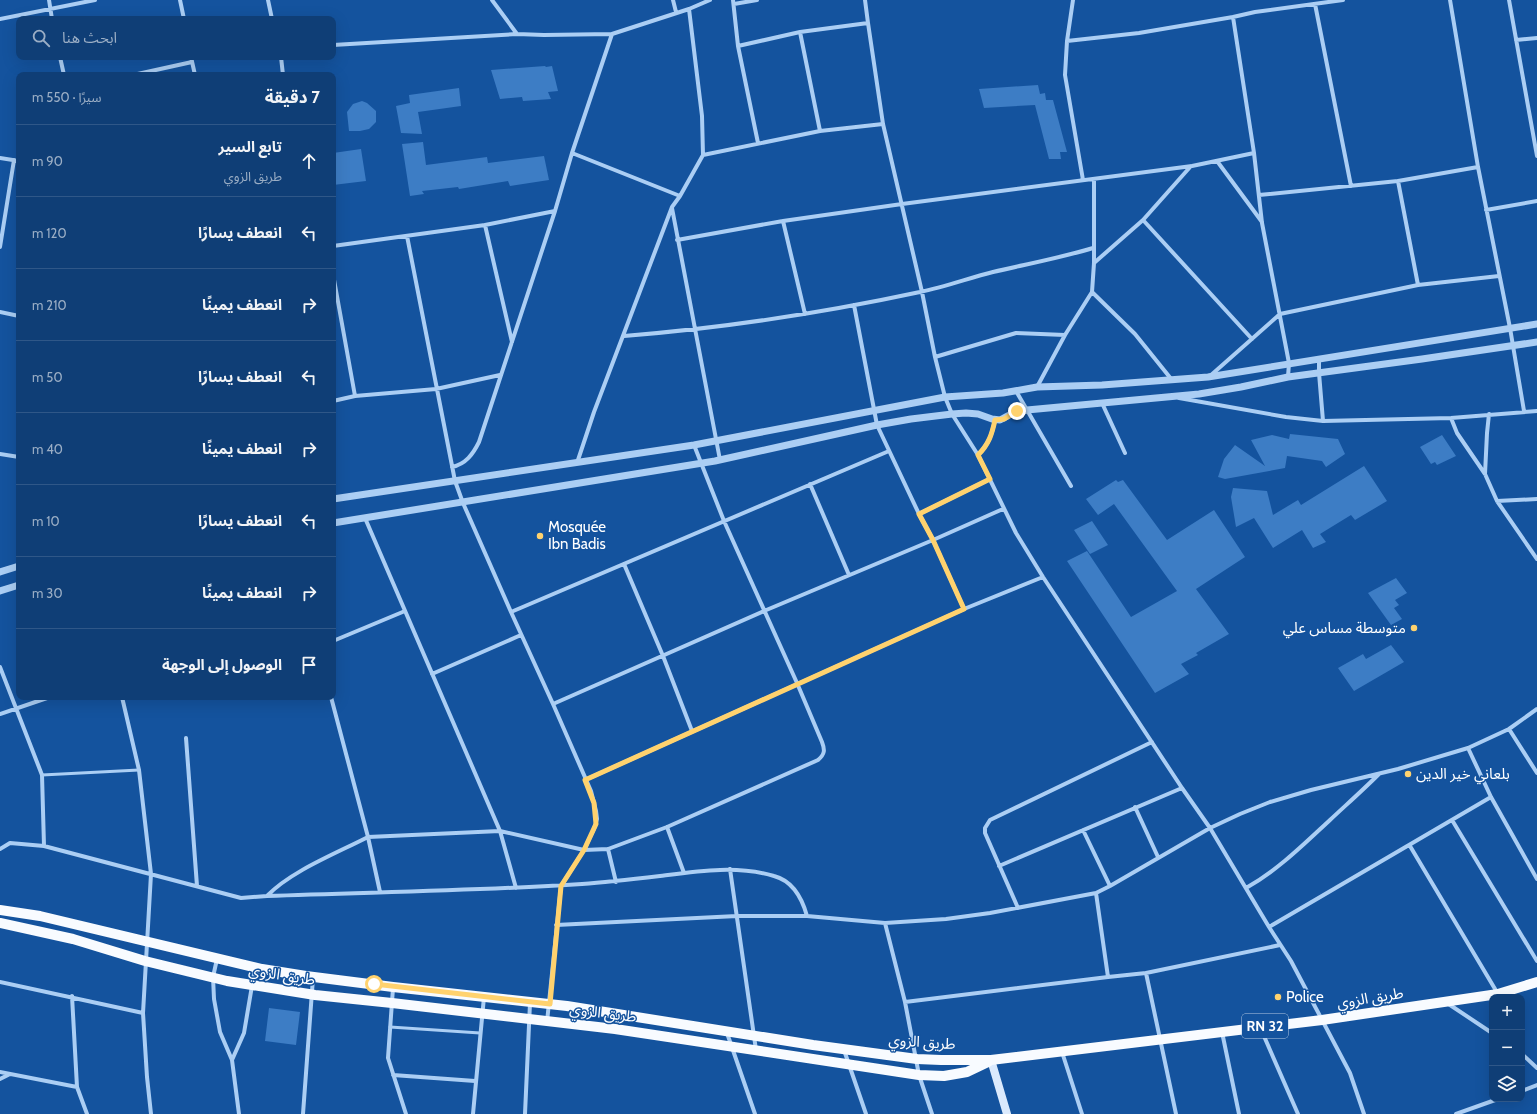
<!DOCTYPE html>
<html lang="ar">
<meta charset="utf-8">
<style>
body{margin:0;font-family:Cabin,"Noto Sans Arabic",sans-serif;background:#1d497e;color:#f1f3f6;direction:rtl}
.controls{position:absolute;right:12px;bottom:12px;display:grid;overflow:hidden;border-radius:8px;box-shadow:0 4px 16px #0002}
.controls button{width:36px;height:36px;display:grid;place-items:center;padding:0;border:0;border-bottom:1px solid #2f5788;background:#0f3e76;color:#f1f3f6;font:20px sans-serif}
.stop{position:absolute;width:12px;height:12px;margin:-9px;border:3px solid #ffd26e;border-radius:50%;background:#fff}
.stop.end{background:#ffd26e;border-color:#fff;box-shadow:0 1px 4px #0008}
.list{margin:0;padding:0;list-style:none}
h2{display:flex;justify-content:space-between;align-items:center;height:52px;margin:0;padding:0 16px;font-size:17px}
h2 small{font-size:13px;font-weight:400;color:#9baec5}
.list li{display:grid;grid-template-columns:26px 1fr auto;gap:12px;align-items:center;box-sizing:border-box;height:72px;padding:0 16px;border-top:1px solid #2f5788}
.list b{display:block;font-size:15px;white-space:nowrap}
.list p{margin:0;font-size:13px;white-space:nowrap;color:#9baec5}
.list em{font-size:13px;font-style:normal;color:#9baec5}
.icon{flex:none;width:22px;height:22px;fill:none;stroke:currentColor;stroke-width:2;stroke-linecap:round;stroke-linejoin:round}
.map{position:relative;flex:none;width:1537px;height:1114px;overflow:hidden;direction:ltr}
.search{position:absolute;background:#0f3e76;box-shadow:0 4px 16px #0002;left:16px;top:16px;width:320px;height:44px;display:flex;align-items:center;gap:10px;box-sizing:border-box;padding:0 14px;border-radius:8px;color:#9baec5;font-size:15px}
.panel{position:absolute;background:#0f3e76;box-shadow:0 4px 16px #0002;left:16px;top:72px;width:320px;height:628px;border-radius:8px;direction:rtl}
.map>svg:first-child{display:block}
</style>
<div class="map">
<svg width="1537" height="1114" viewBox="0 0 1537 1114">
<rect width="100%" height="100%" fill="#14539e"/>
<path fill="#3d7dc5" d="M545,66l1,1 6,-1 6,25 -10,1 3,7 -28,2 -1,-4 -22,2 -9,-29z
M1038,85l2,9 5,-1 1,7h7l14,52h-7l1,7h-12l-14,-54 -51,3 -5,-19z
M459,88l2,18 -43,6 4,22 -21,-1 -5,-27 14,-3 -1,-8z
M362,101l5,2 9,8v11l-7,7 -9,2h-11l-2,-19 6,-8z
M423,142l3,23 61,-8 1,6 56,-7 5,24 -39,6 -2,-5 -49,8 -1,-2 -36,4 2,3 -14,2 -8,-52z
M361,149l5,32 -33,4v-32z
M1290,434l48,5 7,15 -19,13 -4,-6 -35,-5 -2,12 -60,11 -7,-2 6,-18 11,-14 30,21 -14,-26 21,-5 17,4z
M1442,435l14,21 -19,9 -2,-3 -4,2 -11,-17z
M1364,466l23,35 -32,19 -4,-5 -31,19 6,8 -13,6 -11,-18 -29,18 -19,-30 -18,9 -5,-30 2,-9 34,3 6,24 25,-15 3,5z
M1116,480l2,2 5,-2 44,60 47,-30 31,47 -49,32 33,45 -33,19 2,2 -17,9 8,10 -34,19 -88,-132 20,-10 44,66 46,-26 -63,-87 -16,11 -12,-16z
M1092,521l16,24 -18,9 -16,-24z
M1396,578l11,15 -12,7 4,5 -5,3 8,11 -11,6 -23,-32z
M1391,645l13,17 -50,29 -16,-23 25,-14 3,5z
M269,1008l31,4 -4,33 -31,-4z"/>
<g fill="none" stroke-linecap="round" stroke-linejoin="round">
<path stroke="#abcef4" stroke-width="3" d="M42,775l97,-5
M390,1027l90,6"/>
<path stroke="#abcef4" stroke-width="4" d="M49,0l3,19
M180,0l4,19
M268,0l4,19
M492,0l25,34 27,1 68,-1
M673,0l3,12
M733,0l5,46 20,97
M865,0l3,23
M1450,0l28,167 32,161 14,83
M1509,0l28,156
M734,4l23,-4
M1315,4l36,182
M0,19l95,-19
M800,32l20,99
M1516,40l21,-2
M1067,41l6,-41
M333,45l184,-11
M738,46l62,-14 68,-9 15,101 39,168 13,65 10,40 7,17 26,41 38,78 27,44 139,211 28,40 59,99 22,34 59,112 14,41
M60,57l4,18
M191,57l4,18
M281,57l2,18
M133,75l59,-13
M572,153l108,43
M703,155l117,-24 63,-7
M0,158l19,3
M1217,161l45,61
M1083,180l-18,-105 2,-34 72,-8 94,-16
M1398,181l20,104
M1259,195l139,-14 80,-14
M672,208l48,252
M1486,210l51,-9
M1143,220l109,119
M783,221l22,93
M485,225l27,117
M407,236l48,245 8,22 48,109 42,92 38,87 5,20 1,8 -3,10 -10,21 -23,36 -14,136
M677,240l106,-19 119,-17 290,-38 62,-13
M333,246l152,-21 70,-14
M0,247l14,-87
M1094,263l49,-43 48,-54
M333,274l22,122
M1092,292l43,42 37,46
M854,305l23,120 42,89 14,26 31,69
M0,312l19,4
M624,336c100,-8 198,-23 296,-44 25,-5 49,-14 73,-20 34,-8 67,-14 100,-24
M935,357l81,-24 49,2
M1319,359v14l4,48
M1210,376l70,-62 138,-29 81,-9
M1288,377l1,-14 -27,-140 -8,-70 -21,-136 22,-5 88,-12
M1037,387l28,-52 27,-43 2,-29v-84
M1016,391l55,95
M1179,398l107,19 37,4 128,-3 86,-7
M333,401l22,-5 81,-7 64,-14
M1102,403l23,50
M1451,418l6,15 28,41 12,27 40,58
M0,454l19,3
M978,455c11,-11 14,-21 17,-35
M577,463l17,-51 78,-205 8,-11 23,-41 -1,-39 -13,-107
M452,467c14,-3 21,-13 27,-25l76,-231 17,-58 40,-119 77,-25 21,-9
M1485,474l2,-41 2,-19
M810,484l39,91
M1497,501l40,-2
M919,514l71,-35
M365,518l135,313 16,57
M624,564l39,92 29,75
M511,612l378,-161
M333,641l72,-30
M0,667l42,108 2,71
M432,674l89,-39
M122,697l17,73 12,104 -8,139 4,64 4,37
M331,697l37,140 132,-6 84,19 24,-1 59,-22 151,-67c7,-6 7,-10 4,-18l-25,-59 -73,-162 -30,-76
M553,704l211,-93 169,-71 70,-31
M0,714l50,-17
M1509,729l28,44
M186,738l11,148
M1468,748l23,49 46,82
M585,780l379,-171 79,-32
M1135,807l23,50
M1452,820l85,141
M667,827l17,46
M1083,830l27,56
M1410,846l88,148
M0,849l10,-6 34,3 197,52 26,-2c24,-25 70,-43 101,-59l12,55
M608,849l8,33
M999,866l183,-78
M730,869l26,181
M1246,888c32,-18 57,-43 84,-68 16,-15 33,-30 49,-46
M1096,893l12,84
M267,896c105,-4 210,-5 315,-12 26,-2 52,-5 78,-8 38,-5 77,-11 114,0 19,5 28,22 33,40
M1018,908l-33,-75v-5l5,-8 162,-78
M885,923l20,79 14,73 13,39
M556,925l181,-9h70l78,7 61,-4 44,-6 106,-20 14,-7 100,-58 30,-14 30,-12 41,-12 87,-21 70,-21 41,-19 28,-20
M1269,927l222,-130
M217,959l-4,18 1,22 6,33 12,28 7,54
M1146,973l30,141
M0,982l143,31
M393,988l-5,70 18,56
M72,996l5,91
M905,1002l203,-25 38,-4 134,-28
M1447,1003l45,30
M1260,1027l38,87
M1222,1032l17,82
M727,1033l28,81
M844,1050l22,64
M1062,1052l20,62
M1522,1054l15,14
M232,1060l12,-27 11,-65
M0,1072l77,15 10,27
M393,1075l82,6
M0,1079l10,-5
M1522,1091l15,-6
M303,1114l10,-136
M473,1114l11,-117
M525,1114l5,-111
M1456,1114l42,-15"/>
<path stroke="#abcef4" stroke-width="7" d="M333,499l361,-54 251,-48 58,-4 34,-6 65,-2 106,-8 329,-53
M333,523l382,-62 162,-36 34,-6 41,-5 14,-1 12,1 14,5 8,1 13,-7 14,-3 172,-16 42,-7 47,-10 134,-18 115,-17
M0,572l19,-6
M0,591l19,-6"/>
<path stroke="#dbeafd" stroke-width="8" d="M991,1060l16,54"/>
<path stroke="#f8fbff" stroke-width="10" d="M0,910l40,6 222,53 44,7 87,11 174,19 246,39 104,14 24,1h50l331,-40 176,-26 39,-12
M0,923l73,16 72,22 82,20 88,14 77,8 223,26 304,46 25,1 23,-4 21,-10"/>
</g>
<g fill="none" stroke-linecap="round" stroke-linejoin="round">
<path stroke="#ffd26e" stroke-width="5" d="M374,984l176,20 11,-118 23,-36 12,-26 -2,-21 -9,-23 379,-171 -31,-69 -14,-26 71,-35 -12,-24c11,-11 14,-21 17,-35l9,-1 13,-8"/>
</g>
<g fill="#ffd26e" stroke="#14539e" stroke-width="1.5">
<circle cx="540" cy="536" r="4"/>
<circle cx="1414" cy="628" r="4"/>
<circle cx="1408" cy="774" r="4"/>
<circle cx="1278" cy="997" r="4"/>
</g>
<g text-anchor="middle" stroke-width="3" stroke-linejoin="round" paint-order="stroke">
<rect fill="#14539e" stroke="#b8cbe2" stroke-width="1" x="1242" y="1014" width="46" height="24" rx="3"/>
<g font-size="14" font-weight="bold" fill="#fff">
<text x="1265" y="1031">RN 32</text>
</g>
<g font-size="15" fill="#fff" stroke="#14539e" text-anchor="start">
<text x="548" y="532">Mosquée<tspan x="548" dy="17">Ibn Badis</tspan></text>
<text x="1406" y="633" text-anchor="end">متوسطة مساس علي</text>
<text x="1416" y="779">بلعاني خير الدين</text>
<text x="1286" y="1002">Police</text>
</g>
<g font-size="15" fill="#fff" stroke="#14539e">
<text transform="translate(282 975) rotate(9)" y="5">طريق الزوي</text>
<text transform="translate(1370 998) rotate(-9)" y="5">طريق الزوي</text>
<text transform="translate(603 1013) rotate(7)" y="5">طريق الزوي</text>
<text transform="translate(922 1042) rotate(4)" y="5">طريق الزوي</text>
</g>
</g>
</svg>
<div class="controls">
<button>+</button>
<button>−</button>
<button><svg class="icon" aria-label="layers" viewBox="0 0 24 24"><path d="M12 4l9 5-9 5-9-5zM3 14l9 5 9-5"/></svg></button>
</div>
<div class="stop" style="left:374px;top:984px"></div>
<div class="stop end" style="left:1017px;top:411px"></div>
<div class="search"><svg class="icon" aria-label="search" viewBox="0 0 24 24"><circle cx="10" cy="10" r="6"/><path d="M15 15l6 6"/></svg>ابحث هنا</div>
<section class="panel">
<h2>7 دقيقة<small>سيرًا · 550 m</small></h2>
<ul class="list">
<li><svg class="icon" aria-label="ahead" viewBox="0 0 24 24"><path d="M12 20V5M6 11l6-6 6 6"/></svg><div><b>تابع السير</b><p>طريق الزوي</p></div><em>90 m</em></li>
<li><svg class="icon" aria-label="left" viewBox="0 0 24 24"><path d="M17 20v-9H6M10 6l-5 5 5 5"/></svg><div><b>انعطف يسارًا</b></div><em>120 m</em></li>
<li><svg class="icon" aria-label="right" viewBox="0 0 24 24"><path d="M7 20v-9h11M14 6l5 5-5 5"/></svg><div><b>انعطف يمينًا</b></div><em>210 m</em></li>
<li><svg class="icon" aria-label="left" viewBox="0 0 24 24"><path d="M17 20v-9H6M10 6l-5 5 5 5"/></svg><div><b>انعطف يسارًا</b></div><em>50 m</em></li>
<li><svg class="icon" aria-label="right" viewBox="0 0 24 24"><path d="M7 20v-9h11M14 6l5 5-5 5"/></svg><div><b>انعطف يمينًا</b></div><em>40 m</em></li>
<li><svg class="icon" aria-label="left" viewBox="0 0 24 24"><path d="M17 20v-9H6M10 6l-5 5 5 5"/></svg><div><b>انعطف يسارًا</b></div><em>10 m</em></li>
<li><svg class="icon" aria-label="right" viewBox="0 0 24 24"><path d="M7 20v-9h11M14 6l5 5-5 5"/></svg><div><b>انعطف يمينًا</b></div><em>30 m</em></li>
<li><svg class="icon" aria-label="arrive" viewBox="0 0 24 24"><path d="M6 21V4h12l-3 4 3 4H6"/></svg><div><b>الوصول إلى الوجهة</b></div></li>
</ul>
</section>
</div>
